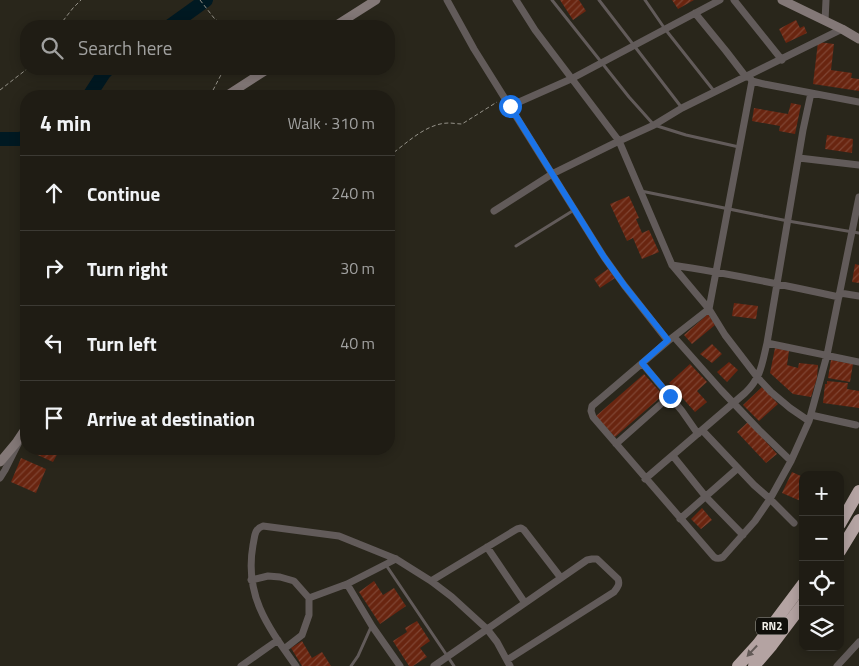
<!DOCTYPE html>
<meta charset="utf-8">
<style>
body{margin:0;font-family:"Titillium Web",sans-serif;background:#2c2922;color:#f1f3f6}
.controls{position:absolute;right:15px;bottom:15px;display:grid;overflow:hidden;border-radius:10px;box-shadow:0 2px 12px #0003}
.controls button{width:45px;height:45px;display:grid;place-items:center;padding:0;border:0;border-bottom:1px solid #3c3a34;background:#1f1c14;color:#f1f3f6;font:25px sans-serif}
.stop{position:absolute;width:15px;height:15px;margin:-11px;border:4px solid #1a73e8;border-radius:50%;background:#fff}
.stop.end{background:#1a73e8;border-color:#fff;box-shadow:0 1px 5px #0008}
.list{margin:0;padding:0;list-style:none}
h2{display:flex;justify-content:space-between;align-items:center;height:65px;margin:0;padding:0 20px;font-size:21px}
h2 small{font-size:16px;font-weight:400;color:#a1a1a0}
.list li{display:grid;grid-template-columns:32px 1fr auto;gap:15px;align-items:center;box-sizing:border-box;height:75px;padding:0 20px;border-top:1px solid #3c3a34}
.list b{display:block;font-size:19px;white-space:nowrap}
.list em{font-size:16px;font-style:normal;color:#a1a1a0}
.icon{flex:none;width:28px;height:28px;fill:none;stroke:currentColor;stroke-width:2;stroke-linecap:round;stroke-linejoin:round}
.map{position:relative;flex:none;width:859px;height:666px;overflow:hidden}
.search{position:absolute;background:#1f1c14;box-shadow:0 2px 12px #0003;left:20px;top:20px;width:375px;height:55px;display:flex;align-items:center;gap:12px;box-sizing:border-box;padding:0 18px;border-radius:20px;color:#a1a1a0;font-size:19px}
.panel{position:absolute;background:#1f1c14;box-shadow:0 2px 12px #0003;left:20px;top:90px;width:375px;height:365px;border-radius:20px}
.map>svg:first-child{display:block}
</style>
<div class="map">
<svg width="859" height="666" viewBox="0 0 859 666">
<defs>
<pattern id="building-hatch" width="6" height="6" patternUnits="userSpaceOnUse" patternTransform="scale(1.25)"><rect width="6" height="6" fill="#692510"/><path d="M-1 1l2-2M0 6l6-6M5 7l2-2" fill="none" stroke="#7f4533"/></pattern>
</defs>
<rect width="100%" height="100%" fill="#29261b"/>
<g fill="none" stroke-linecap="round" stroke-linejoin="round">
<path stroke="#001922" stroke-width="14" d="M170,26l36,-26
M89,96l15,-23 4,-4
M0,139h20l6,-2"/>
</g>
<path fill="url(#building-hatch)" d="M560,0h19l7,11 -13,9z
M672,0h22l-16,9z
M796,20l4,8 4,-2 3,7 -21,10 -7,-14z
M818,42l16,2 -3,26 21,3 -1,5 8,1v12l-46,-7z
M791,103l10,2 -6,29 -16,-3 1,-5 -28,-5 2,-13 34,6z
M827,135l26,4 -1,14 -27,-4z
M629,196l10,22 -3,1 6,14 7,-3 10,22 -17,7 -9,-21 -6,3 -17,-37z
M855,264l4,1v18l-7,-1z
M608,269l7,9 -15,10 -6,-9z
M734,303l24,3 -2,13 -24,-3z
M708,314l7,11 -23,19 -8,-9z
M712,344l10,10 -10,9 -12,-9z
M775,348l14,3 -2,14 11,3 1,-5 19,2 -1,13 -6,19 -18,-3 -23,-21z
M831,360l22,4 -3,18 -22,-4z
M729,362l9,8 -11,12 -10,-10z
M690,364l17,18 -10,9 10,11 -12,10 -26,-29z
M644,374l19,21 -48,42 -19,-21z
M827,381l21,2 -1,6 12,2v17l-36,-5 2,-19h2z
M762,387l16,17 -19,17 -16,-16z
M748,422l29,32 -11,9 -29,-31z
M30,449h30l-7,13 -24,-11z
M21,458l25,11 -10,24 -25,-11z
M792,472l11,5v25l-21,-9z
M702,508l10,12 -11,9 -10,-10z
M374,581l9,14 11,-7 12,18 -26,18 -21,-32z
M417,621l13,20 -10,7 7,9 -14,9h-4l-16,-25 14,-9 -2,-4z
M302,641l10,17 10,-6 9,14h-29l-11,-18z"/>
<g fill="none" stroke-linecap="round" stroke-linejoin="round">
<path stroke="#959289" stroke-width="1" stroke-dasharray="4 2.5" stroke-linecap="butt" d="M200,0l14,18 10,8
M59,26l14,-18 8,-8
M0,90l27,-21
M210,96l14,-27
M389,156c17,-12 37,-33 60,-33 4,0 9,1 13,1l35,-22"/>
<path stroke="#625b5a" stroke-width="3" d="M552,0l77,97 25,28 32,10 53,12
M599,0l83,108
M645,0l20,29 49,62
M641,191l147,30 71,12
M516,246l58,-36
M386,565l68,101
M351,666l7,-10 13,-29"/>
<path stroke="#625b5a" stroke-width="7" d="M447,0l27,49 130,208 20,28 44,56
M516,0l19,30 84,111 53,124 37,44 16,26 33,43 13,14 19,16 19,13
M734,0l48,60
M695,13l31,38 20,26
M825,21l1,-21
M750,78l2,3 12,3 95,18
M752,81l-43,228 -41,32 -76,65 -1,5 2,6 121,140c3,2 5,2 9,0l32,-36 15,-22 21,-38 18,-40 18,-66 32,-158
M510,106l61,-27 149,-79
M799,158l60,7
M494,211l58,-37 67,-33 35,-16 28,-17 160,-79
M672,265c56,8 112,20 167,32
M840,293l19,3
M674,337l47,53 38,40 32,31
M767,343l92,19
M642,363l40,48 16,23
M811,415l45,10
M702,430l52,55 16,14 24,24
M616,444l54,-48
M673,456l33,41 37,38
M0,478l5,-8 13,-26
M645,479l100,-86c16,-15 17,-29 22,-50l36,-213 8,-37
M680,519l58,-51
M487,547l38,56
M251,580l17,-4 12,1 14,4 15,17v17l-7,20 -18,14
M431,581l86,-52 4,-1 3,2 37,48
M347,584l25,42 28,40
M309,598l38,-14 49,-25
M241,666l37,-26
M296,666c-28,-39 -52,-70 -43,-121 2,-9 1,-16 10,-19l76,10 57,23 35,22 21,16 35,32 10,13 13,24
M434,666l153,-106 5,-1h5l21,20c2,5 0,8 -4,13l-107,68
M837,666l22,-24"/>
<path stroke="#837877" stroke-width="9" d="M782,0l60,29 17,10
M335,26l41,-26
M226,96l42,-27
M0,462l16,-19 10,-15"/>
<path stroke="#b4a3a2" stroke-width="12" d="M840,524l19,-33
M840,551l19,-31
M738,666l20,-22 45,-60
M754,666l18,-21 31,-41"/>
</g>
<defs><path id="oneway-solid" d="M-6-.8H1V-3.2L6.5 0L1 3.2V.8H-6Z" transform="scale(1.25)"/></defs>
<use fill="#625956" href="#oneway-solid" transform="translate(752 651) rotate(133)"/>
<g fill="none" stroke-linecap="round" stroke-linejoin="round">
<path stroke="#1a73e8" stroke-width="6" d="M510,106l94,151 20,28 44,55 -26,23 28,33"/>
</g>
<g text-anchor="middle" stroke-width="4" stroke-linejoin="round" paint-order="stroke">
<rect fill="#100f0a" stroke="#aeaca5" stroke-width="1" x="756" y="617.5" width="32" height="17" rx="4"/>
<g font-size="11" font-weight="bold" fill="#f1efe8">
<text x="772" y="630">RN2</text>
</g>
</g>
</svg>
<div class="controls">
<button>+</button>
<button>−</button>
<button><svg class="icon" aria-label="locate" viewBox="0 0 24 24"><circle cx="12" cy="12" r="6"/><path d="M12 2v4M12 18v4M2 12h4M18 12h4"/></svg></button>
<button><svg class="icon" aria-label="layers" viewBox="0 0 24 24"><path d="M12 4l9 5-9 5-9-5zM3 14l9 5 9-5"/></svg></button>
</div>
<div class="stop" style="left:510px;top:106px"></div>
<div class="stop end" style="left:670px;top:396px"></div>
<div class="search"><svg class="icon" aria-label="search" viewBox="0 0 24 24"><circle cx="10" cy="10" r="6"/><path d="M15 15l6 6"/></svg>Search here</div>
<section class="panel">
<h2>4 min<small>Walk · 310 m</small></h2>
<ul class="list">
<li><svg class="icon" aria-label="ahead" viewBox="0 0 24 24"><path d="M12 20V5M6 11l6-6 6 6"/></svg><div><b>Continue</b></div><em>240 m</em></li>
<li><svg class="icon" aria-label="right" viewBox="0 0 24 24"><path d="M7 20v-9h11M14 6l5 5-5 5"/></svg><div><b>Turn right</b></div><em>30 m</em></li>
<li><svg class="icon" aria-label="left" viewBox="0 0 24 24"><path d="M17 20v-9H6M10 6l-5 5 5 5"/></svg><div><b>Turn left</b></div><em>40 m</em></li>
<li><svg class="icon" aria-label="arrive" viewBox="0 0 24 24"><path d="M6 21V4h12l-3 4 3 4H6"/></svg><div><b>Arrive at destination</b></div></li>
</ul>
</section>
</div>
